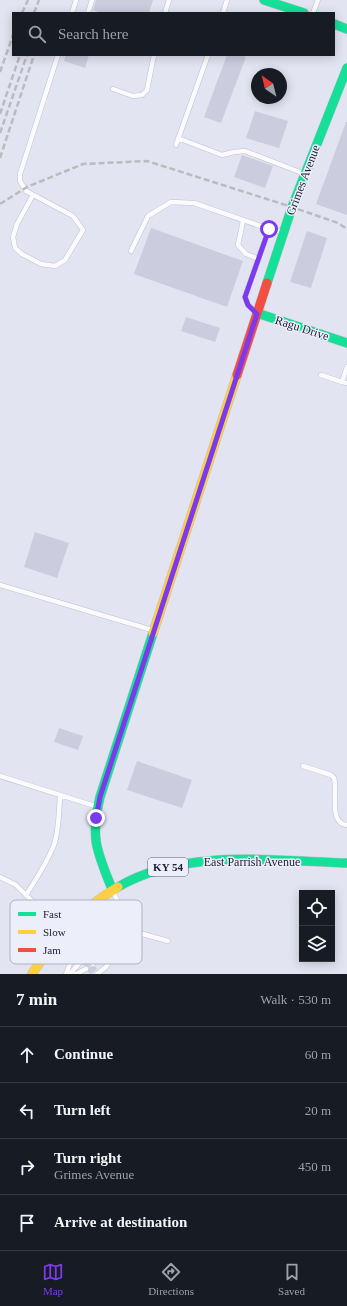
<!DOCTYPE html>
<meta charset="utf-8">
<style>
body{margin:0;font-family:Georgia,serif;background:#242831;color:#f1f3f6}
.controls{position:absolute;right:12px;bottom:12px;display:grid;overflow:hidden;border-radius:0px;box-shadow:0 2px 10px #0003}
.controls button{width:36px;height:36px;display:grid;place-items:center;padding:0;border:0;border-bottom:1px solid #363941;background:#171b24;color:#f1f3f6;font:20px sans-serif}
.compass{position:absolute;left:251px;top:68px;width:36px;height:36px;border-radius:50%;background:#171b24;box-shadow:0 2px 10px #0003;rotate:325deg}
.stop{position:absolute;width:12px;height:12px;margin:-9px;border:3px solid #7c3aed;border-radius:50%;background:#fff}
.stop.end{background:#7c3aed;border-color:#fff;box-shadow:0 1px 4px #0008}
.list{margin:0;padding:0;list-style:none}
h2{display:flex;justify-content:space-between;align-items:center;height:52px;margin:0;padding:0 16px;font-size:17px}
h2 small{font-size:13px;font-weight:400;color:#9ea1a6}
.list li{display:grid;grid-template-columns:26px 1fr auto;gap:12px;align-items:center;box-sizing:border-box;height:56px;padding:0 16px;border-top:1px solid #363941}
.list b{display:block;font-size:15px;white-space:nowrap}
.list p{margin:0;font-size:13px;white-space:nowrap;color:#9ea1a6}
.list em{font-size:13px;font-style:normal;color:#9ea1a6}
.icon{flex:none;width:22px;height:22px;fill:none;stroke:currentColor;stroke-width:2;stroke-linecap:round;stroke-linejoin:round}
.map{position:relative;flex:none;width:347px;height:974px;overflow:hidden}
.search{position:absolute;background:#171b24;box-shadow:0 2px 10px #0003;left:12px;right:12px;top:12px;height:44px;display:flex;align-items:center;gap:10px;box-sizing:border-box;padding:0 14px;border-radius:0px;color:#9ea1a6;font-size:15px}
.sheet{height:276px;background:#171b24}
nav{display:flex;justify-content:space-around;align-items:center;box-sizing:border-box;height:56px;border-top:1px solid #363941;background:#171b24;font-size:11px;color:#9ea1a6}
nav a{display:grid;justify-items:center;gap:2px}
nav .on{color:#7c3aed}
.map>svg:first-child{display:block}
</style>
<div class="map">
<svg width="347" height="974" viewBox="0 0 347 974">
<rect width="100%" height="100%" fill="#e3e4f2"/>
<path fill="#cbcddf" d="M96,0h57l-4,13h-48l-8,-3z
M66,55h23l-4,13 -21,-7z
M227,55h13l6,2 -25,66 -17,-6z
M255,111l33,10 -9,27 -33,-10z
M346,122h1v93l-31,-11z
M242,155l31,11 -8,22 -31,-11z
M151,228l92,33 -16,46 -93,-33z
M307,231l20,7 -16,50 -21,-6z
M186,317l34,11 -5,14 -34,-11z
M35,532l34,11 -12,35 -33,-11z
M59,728l24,8 -5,14 -24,-8z
M137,761l55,19 -10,28 -55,-18z
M85,954v5l6,1 -2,4 1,3h6l1,2 -6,5 -3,-2 1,-5 -6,-2 2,-4 -1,-3 -3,-1 -3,1z"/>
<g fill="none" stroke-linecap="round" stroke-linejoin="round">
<g stroke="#bebfd0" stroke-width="5.5">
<path id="lane" d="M72,13l4,-13
M88,13l4,-13
M165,13l4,-13
M223,13l4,-13
M313,13l5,-13
M113,89l20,7 9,-1 5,-5 7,-35
M178,138l44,17 12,-3 11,-1 60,23
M176,145l32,-90
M33,195l-16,29 -4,13 2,11 7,6 19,10 14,2 10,-6 18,-30 -10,-14 -47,-25 -6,-10v-7l38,-119
M243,221l-5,24 8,9 13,5
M131,251l17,-35 23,-14 23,1 75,26
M256,312l-8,-7 -3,-8 24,-68 13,3
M347,367l-5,15 5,1
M321,375l21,7
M0,585l152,45
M303,766l28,9 3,3c4,12 -6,46 13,47
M0,776l98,31
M0,877l16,8 44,44
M26,895c10,-16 21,-32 28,-50 5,-15 5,-34 6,-50
M128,930l40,11
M88,956l15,-6
M93,964l11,-15
M66,974l5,-13 7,-8 12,-6 14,2 15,-6
M70,974l11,-13
M76,974l10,-5
M97,974l9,-7 22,-37 -1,-7 -14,-32"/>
</g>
<g stroke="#bebfd0" stroke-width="10">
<path id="fast" d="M264,0l40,13
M334,24l13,5
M267,283l25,-76 55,-139
M257,313l90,30
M118,887c66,-39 156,-26 229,-24
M112,889c-15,-38 -22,-50 -12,-92l53,-164"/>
</g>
<g stroke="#bebfd0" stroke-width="10">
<path id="slow" d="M153,633l84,-258
M32,974c24,-37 47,-64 86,-87"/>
</g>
<g stroke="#bebfd0" stroke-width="10">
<path id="jam" d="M237,375l30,-92"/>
</g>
<use href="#lane" stroke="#fbfbfd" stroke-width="4.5"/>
<use href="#fast" stroke="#16e098" stroke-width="9"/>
<use href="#slow" stroke="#ffcf43" stroke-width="9"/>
<use href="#jam" stroke="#f24e42" stroke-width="9"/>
<path stroke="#bababf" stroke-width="2.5" stroke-dasharray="6 3" stroke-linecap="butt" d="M22,13l6,-13
M34,13l5,-13
M0,72l13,-37
M0,114l20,-59
M0,133l27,-78
M0,158l34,-103
M0,204l27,-17 56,-23 64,-3 145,46 46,16 9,6"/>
</g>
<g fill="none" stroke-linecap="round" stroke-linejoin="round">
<path stroke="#7c3aed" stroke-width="5" d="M96,818l4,-21 157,-483 -9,-9 -3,-8 24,-68"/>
</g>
<g text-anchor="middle" stroke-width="3" stroke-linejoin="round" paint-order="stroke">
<rect fill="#eceefa" stroke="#5e5f72" stroke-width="1" x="148" y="858" width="40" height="18" rx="3"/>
<g font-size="11" font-weight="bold" fill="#212238">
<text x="168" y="871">KY 54</text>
</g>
<g font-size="12" fill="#212238" stroke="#eceefa">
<text transform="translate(303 180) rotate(-69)" y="4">Grimes Avenue</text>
<text transform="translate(302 328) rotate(18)" y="4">Ragu Drive</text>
<text x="252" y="866">East Parrish Avenue</text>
</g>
</g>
<rect x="10" y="900" width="132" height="64" rx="6" fill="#eceefa" stroke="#afb1c0" stroke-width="1"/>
<rect x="18" y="912" width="18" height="4" fill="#16e098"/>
<rect x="18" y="930" width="18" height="4" fill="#ffcf43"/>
<rect x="18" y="948" width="18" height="4" fill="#f24e42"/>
<g font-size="11" fill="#212238">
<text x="43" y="918">Fast</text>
<text x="43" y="936">Slow</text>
<text x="43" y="954">Jam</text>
</g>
</svg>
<div class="controls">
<button><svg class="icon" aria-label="locate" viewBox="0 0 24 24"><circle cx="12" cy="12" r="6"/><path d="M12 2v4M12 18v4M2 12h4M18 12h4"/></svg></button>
<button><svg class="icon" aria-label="layers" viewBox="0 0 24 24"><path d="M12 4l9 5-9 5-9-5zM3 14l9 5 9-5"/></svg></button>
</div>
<svg class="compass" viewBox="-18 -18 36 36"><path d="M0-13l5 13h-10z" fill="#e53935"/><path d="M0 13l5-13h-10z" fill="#9ea1a6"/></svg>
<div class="stop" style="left:269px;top:229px"></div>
<div class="stop end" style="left:96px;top:818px"></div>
<div class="search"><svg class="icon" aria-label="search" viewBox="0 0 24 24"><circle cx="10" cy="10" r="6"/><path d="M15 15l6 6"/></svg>Search here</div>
</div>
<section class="sheet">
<h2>7 min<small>Walk · 530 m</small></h2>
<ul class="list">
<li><svg class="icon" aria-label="ahead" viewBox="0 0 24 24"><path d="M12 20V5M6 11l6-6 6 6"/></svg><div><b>Continue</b></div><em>60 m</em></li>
<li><svg class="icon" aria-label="left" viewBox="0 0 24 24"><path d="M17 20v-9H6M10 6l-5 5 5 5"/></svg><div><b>Turn left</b></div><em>20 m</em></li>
<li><svg class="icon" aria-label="right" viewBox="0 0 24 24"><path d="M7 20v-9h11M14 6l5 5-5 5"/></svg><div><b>Turn right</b><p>Grimes Avenue</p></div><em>450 m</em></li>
<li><svg class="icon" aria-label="arrive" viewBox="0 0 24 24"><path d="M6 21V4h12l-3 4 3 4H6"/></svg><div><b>Arrive at destination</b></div></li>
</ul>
</section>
<nav>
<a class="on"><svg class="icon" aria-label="map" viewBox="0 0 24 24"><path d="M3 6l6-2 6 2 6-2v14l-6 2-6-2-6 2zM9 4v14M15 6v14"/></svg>Map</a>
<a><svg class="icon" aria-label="directions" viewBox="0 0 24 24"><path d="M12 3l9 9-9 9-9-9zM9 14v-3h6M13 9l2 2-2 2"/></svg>Directions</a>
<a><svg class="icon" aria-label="saved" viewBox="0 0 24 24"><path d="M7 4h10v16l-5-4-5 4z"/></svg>Saved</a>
</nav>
